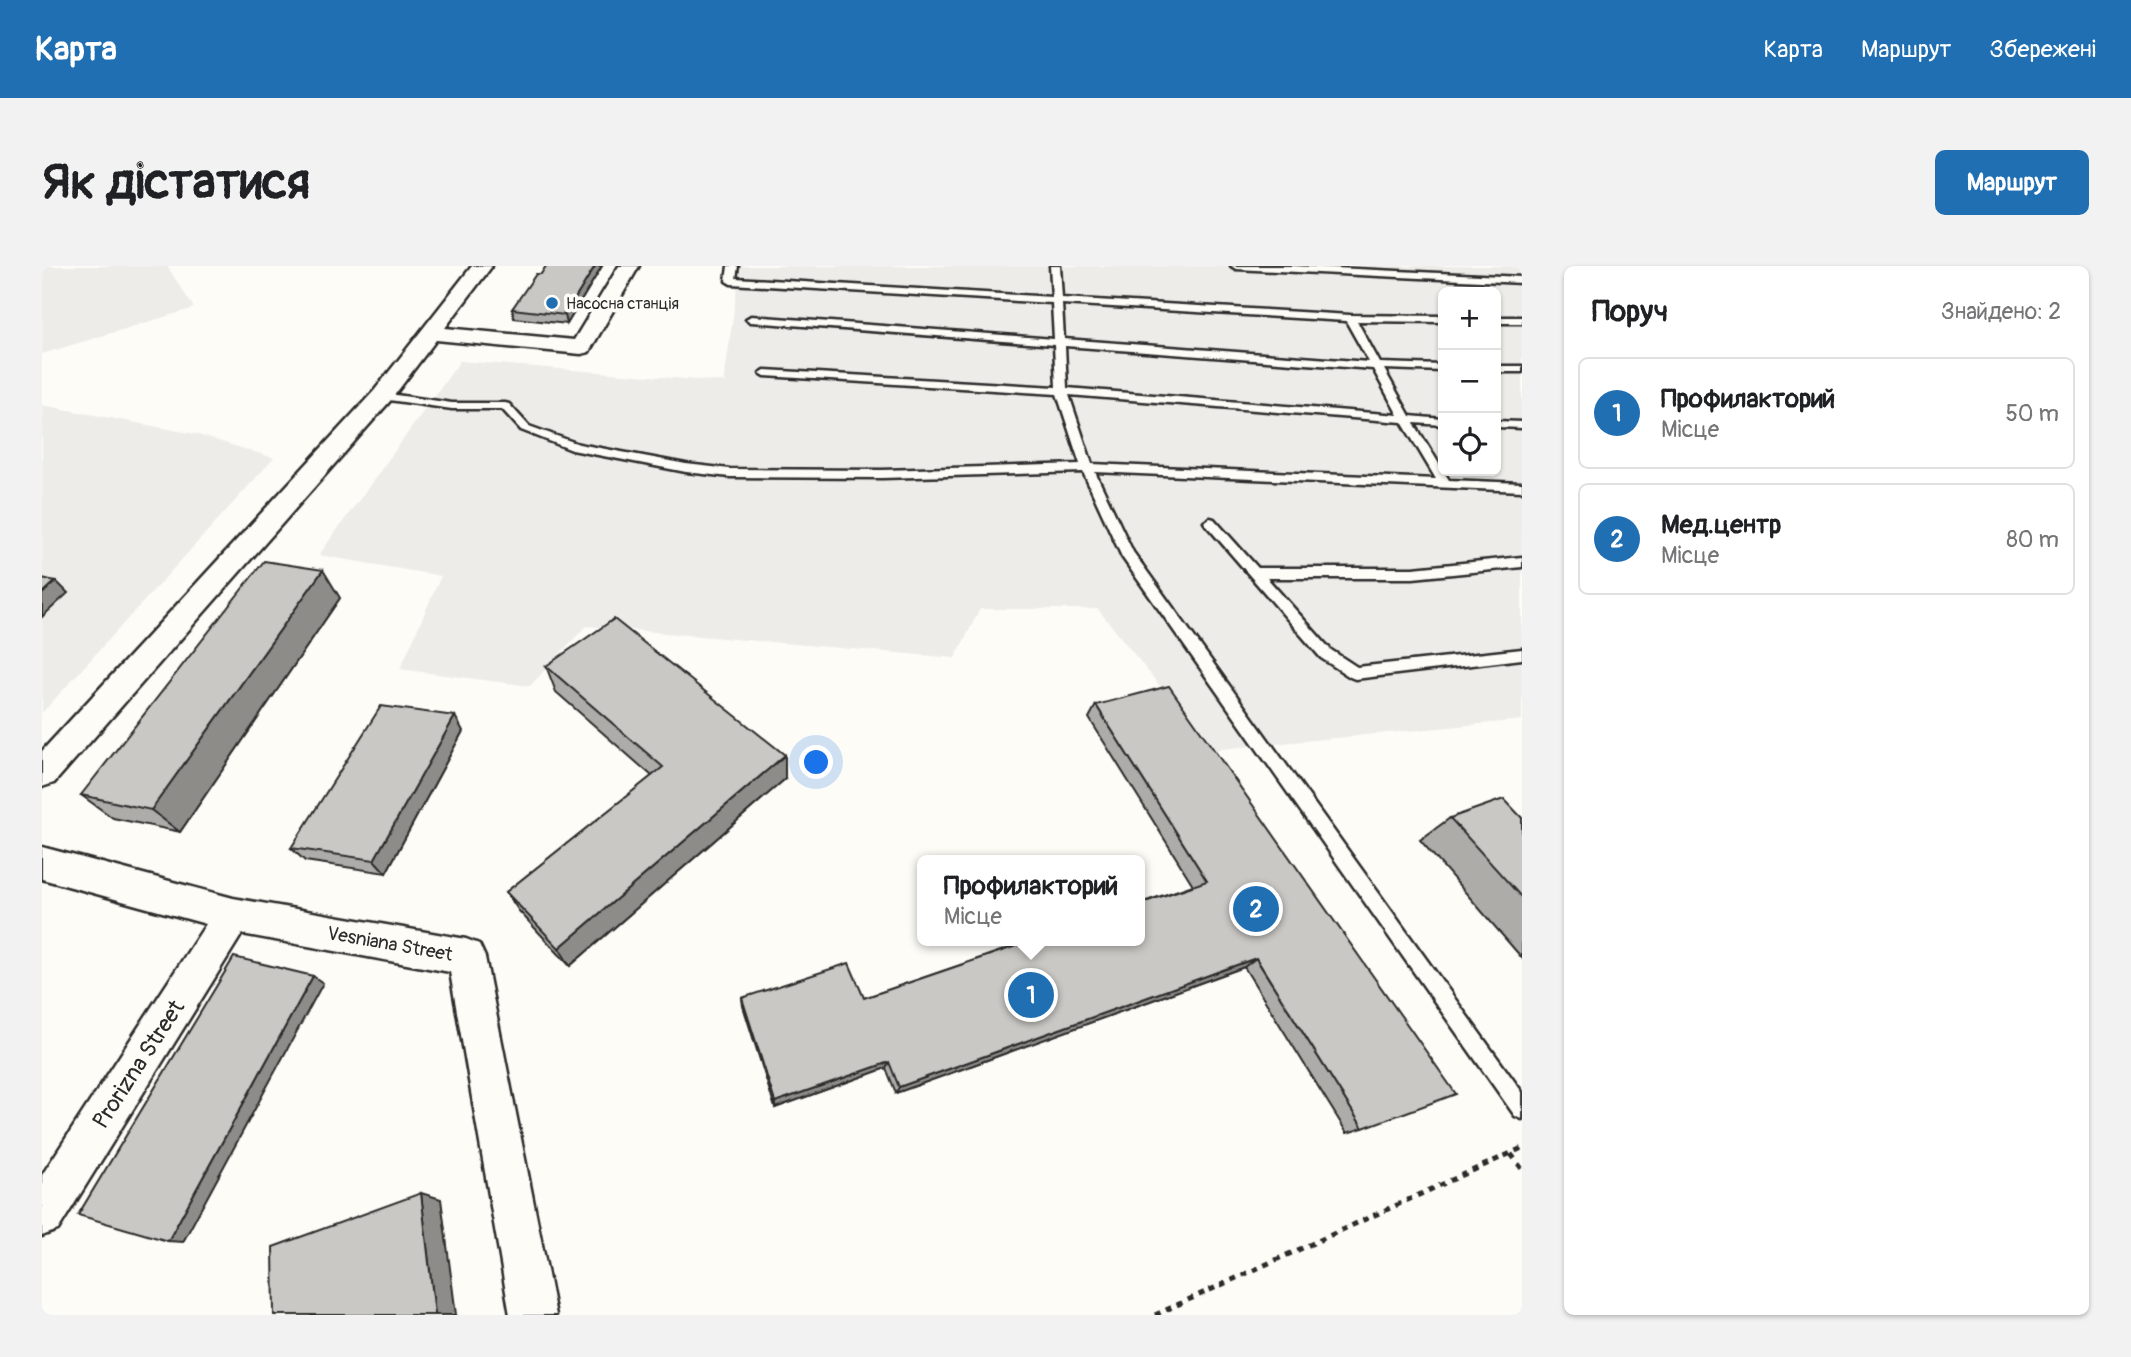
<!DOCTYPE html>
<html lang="uk">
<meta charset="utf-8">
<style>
body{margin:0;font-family:Pangolin,sans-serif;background:#f2f2f2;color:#202124}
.controls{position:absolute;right:21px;top:21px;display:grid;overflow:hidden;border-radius:10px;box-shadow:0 2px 5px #0004}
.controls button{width:63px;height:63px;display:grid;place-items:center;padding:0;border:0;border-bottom:2px solid #e0e0e0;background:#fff;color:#202124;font:35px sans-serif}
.you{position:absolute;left:775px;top:497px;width:24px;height:24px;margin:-18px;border:5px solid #fff;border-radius:50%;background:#1a73e8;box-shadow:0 0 0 10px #1a73e833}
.badge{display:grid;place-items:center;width:46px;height:46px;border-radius:50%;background:#1f6fb2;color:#fff;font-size:23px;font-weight:700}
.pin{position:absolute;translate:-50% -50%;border:4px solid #fff;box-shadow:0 2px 7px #0006}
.popup{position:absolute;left:875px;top:589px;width:228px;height:91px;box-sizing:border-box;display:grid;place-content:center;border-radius:10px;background:#fff;filter:drop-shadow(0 2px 5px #0005);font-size:23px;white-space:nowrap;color:#757577}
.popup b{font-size:26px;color:#202124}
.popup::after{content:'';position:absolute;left:50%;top:100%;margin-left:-14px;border:14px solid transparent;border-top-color:#fff}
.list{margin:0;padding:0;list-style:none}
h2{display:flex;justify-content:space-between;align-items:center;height:91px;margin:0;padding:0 28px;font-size:30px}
h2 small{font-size:23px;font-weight:400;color:#757577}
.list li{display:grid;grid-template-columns:46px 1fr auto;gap:21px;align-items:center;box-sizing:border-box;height:112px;margin:0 14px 14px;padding:0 14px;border:2px solid #e0e0e0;border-radius:10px}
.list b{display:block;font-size:26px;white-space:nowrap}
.list p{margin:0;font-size:23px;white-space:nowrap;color:#757577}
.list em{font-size:23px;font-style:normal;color:#757577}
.icon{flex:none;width:38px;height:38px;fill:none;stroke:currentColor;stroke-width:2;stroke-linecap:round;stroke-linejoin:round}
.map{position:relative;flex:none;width:1480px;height:1049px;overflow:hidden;border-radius:10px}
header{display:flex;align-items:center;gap:42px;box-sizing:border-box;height:98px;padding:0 35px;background:#1f6fb2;color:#fff}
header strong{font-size:33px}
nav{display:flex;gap:38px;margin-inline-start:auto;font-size:24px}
.intro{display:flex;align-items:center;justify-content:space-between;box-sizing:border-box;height:168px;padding:0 42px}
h1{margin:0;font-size:49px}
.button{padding:18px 32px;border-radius:10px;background:#1f6fb2;color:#fff;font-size:24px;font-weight:700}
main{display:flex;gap:42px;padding:0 42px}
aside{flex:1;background:#fff;border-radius:10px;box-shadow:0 2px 5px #0004}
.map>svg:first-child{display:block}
</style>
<header>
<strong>Карта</strong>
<nav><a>Карта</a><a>Маршрут</a><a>Збережені</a></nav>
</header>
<div class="intro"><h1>Як дістатися</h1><a class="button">Маршрут</a></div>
<main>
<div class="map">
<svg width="1480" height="1049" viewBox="0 0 1480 1049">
<rect width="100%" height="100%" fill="#fdfcf7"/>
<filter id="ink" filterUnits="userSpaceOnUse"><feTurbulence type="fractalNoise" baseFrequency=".0143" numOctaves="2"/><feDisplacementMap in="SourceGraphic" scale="14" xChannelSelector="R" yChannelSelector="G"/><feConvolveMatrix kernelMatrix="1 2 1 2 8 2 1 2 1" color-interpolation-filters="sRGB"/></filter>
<g filter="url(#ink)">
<path fill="#edece8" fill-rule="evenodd" d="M0,0h125l27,42 -152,46z
M698,0h782v454l-311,30 -113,-141h-118l-25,49 -369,-32 -56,60 -130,-17 41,-93 -122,-21 141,-194 264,21zM1401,26h53v179h-53z
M0,139l153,29 79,24 -232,255z"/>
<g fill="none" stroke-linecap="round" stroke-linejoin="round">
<g stroke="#2b2b2b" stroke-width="5">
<path id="lane" d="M686,0h10l-2,12 316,19 -2,-31h10l2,32 288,17 93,1v6l-86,-1 23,42 63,2v6l-59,-2 26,47 33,3v6l-29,-2 35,57 73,3v8l-427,-19 38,80 389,540v27l-7,-3 -393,-559 -39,-85 -201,6 -152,-1 -44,-5 -114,-22 -51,-20 -19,-21h-50l-70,-10 -6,-3 6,-3 70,10h53l4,1 20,22 50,18 107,20 44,5 152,1 198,-6 -23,-70 -292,-18 -5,-3 5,-3 291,17 -2,-42 -303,-23 -5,-3 5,-3 303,23 -2,-36 -321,-19 -5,-3zM1020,38l284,17 23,41 -305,-23zM1023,80l308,23 25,46 -331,-27zM1027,129l333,27 34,57 -344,-15z
M1189,0h63l228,11v6l-286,-14z
M1454,51h26v6h-26z
M1454,100h26v6h-26z
M1454,155l26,1v6l-26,-1z
M1168,252l4,1 44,49h155l109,-11v10l-109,11h-146l64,72 26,17 165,-18v10l-167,20 -5,-2 -29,-19 -115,-133 -2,-3z"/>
</g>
<g stroke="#2b2b2b" stroke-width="5">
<path id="street" d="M430,0h20l-47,62 129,12 45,-74h20l-50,86 -8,2 -145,-14 -46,61 -336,382 -12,4v-36l332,-360z
M0,581l191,51 233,41 13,5 6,13 71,358h-46l-60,-343 -208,-38 -184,296 -16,6v-61l164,-251 -164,-45z"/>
</g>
<path stroke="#2b2b2b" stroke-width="5" stroke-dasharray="6 6" stroke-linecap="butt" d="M1469,888l11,15
M1113,1049l367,-167"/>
<use href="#lane" fill="#fdfcf7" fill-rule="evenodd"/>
<use href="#street" fill="#fdfcf7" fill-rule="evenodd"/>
</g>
<path fill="#adaca9" stroke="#2b2b2b" stroke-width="2" d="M560,0l-35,58 -53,-6 -2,-9 29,-35z
M298,332l-160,234 -67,-14 -32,-23z
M504,400l239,113 -215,187 -51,-55 -13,-19 146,-116 -96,-84z
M1054,439l267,423 -16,5 -103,-166 -348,126 -10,-25 -111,40 -32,-102 -1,-8h122l329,-113 -104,-167z
M421,465l-77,142 -81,-12 -14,-13z
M1408,552h72v140l-102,-118z"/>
<path fill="#8d8c89" stroke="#2b2b2b" stroke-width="2" d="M553,0h7l-35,58 -2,-9z
M281,304l17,28 -160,234 -29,-22z
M14,315l12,12 -26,24v-23z
M413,450l8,15 -77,142 -12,-13z
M743,489v24l-215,187 -11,-18z
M1214,692l-12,9 -348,126 3,-6z
M271,710l10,7 -140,259 -15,-1z
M847,796l-3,6 -111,40v-6z
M379,927l20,6 15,116h-21z"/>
<path fill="#c9c8c4" stroke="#2b2b2b" stroke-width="2" d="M504,0h49l-30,49 -53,-6 24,-35h5z
M222,295l59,9 -172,240 -70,-15z
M0,312l14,3 -14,13z
M572,353l171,136 -226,193 -53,-56 157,-125 -117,-101z
M1127,420l287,408 -93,34 -107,-170 -357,129 -10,-25 -114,40 -33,-104 107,-35 15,35 167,-57h108v-37l68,-23 -111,-176z
M339,440l74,10 -81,144 -83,-12z
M1462,533l18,19v80l-72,-80z
M192,691l79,19 -145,265 -90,-26z
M379,927l14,122h-161l-1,-68z"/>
</g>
<circle fill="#1f6fb2" stroke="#fdfcf7" stroke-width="2.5" cx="510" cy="37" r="7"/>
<g text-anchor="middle" stroke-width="7" stroke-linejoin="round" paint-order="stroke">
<g font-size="16" fill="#2b2b2b" stroke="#fdfcf7" text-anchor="start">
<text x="524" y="43">Насосна станція</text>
</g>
<g font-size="19" fill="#2b2b2b" stroke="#fdfcf7">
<text transform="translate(348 677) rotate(10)" y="7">Vesniana Street</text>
</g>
<g font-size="23" fill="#2b2b2b" stroke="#fdfcf7">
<text transform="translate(96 798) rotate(-57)" y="8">Prorizna Street</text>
</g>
</g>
</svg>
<div class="controls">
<button>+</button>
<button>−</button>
<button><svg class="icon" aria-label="locate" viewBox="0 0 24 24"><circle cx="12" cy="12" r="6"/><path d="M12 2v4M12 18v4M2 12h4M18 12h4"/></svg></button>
</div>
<div class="you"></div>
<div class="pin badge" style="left:989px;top:729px">1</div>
<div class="popup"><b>Профилакторий</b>Місце</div>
<div class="pin badge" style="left:1214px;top:643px">2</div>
</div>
<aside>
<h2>Поруч<small>Знайдено: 2</small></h2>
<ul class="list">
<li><span class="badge">1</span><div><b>Профилакторий</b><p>Місце</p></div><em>50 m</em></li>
<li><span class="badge">2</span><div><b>Мед.центр</b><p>Місце</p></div><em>80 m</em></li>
</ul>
</aside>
</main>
